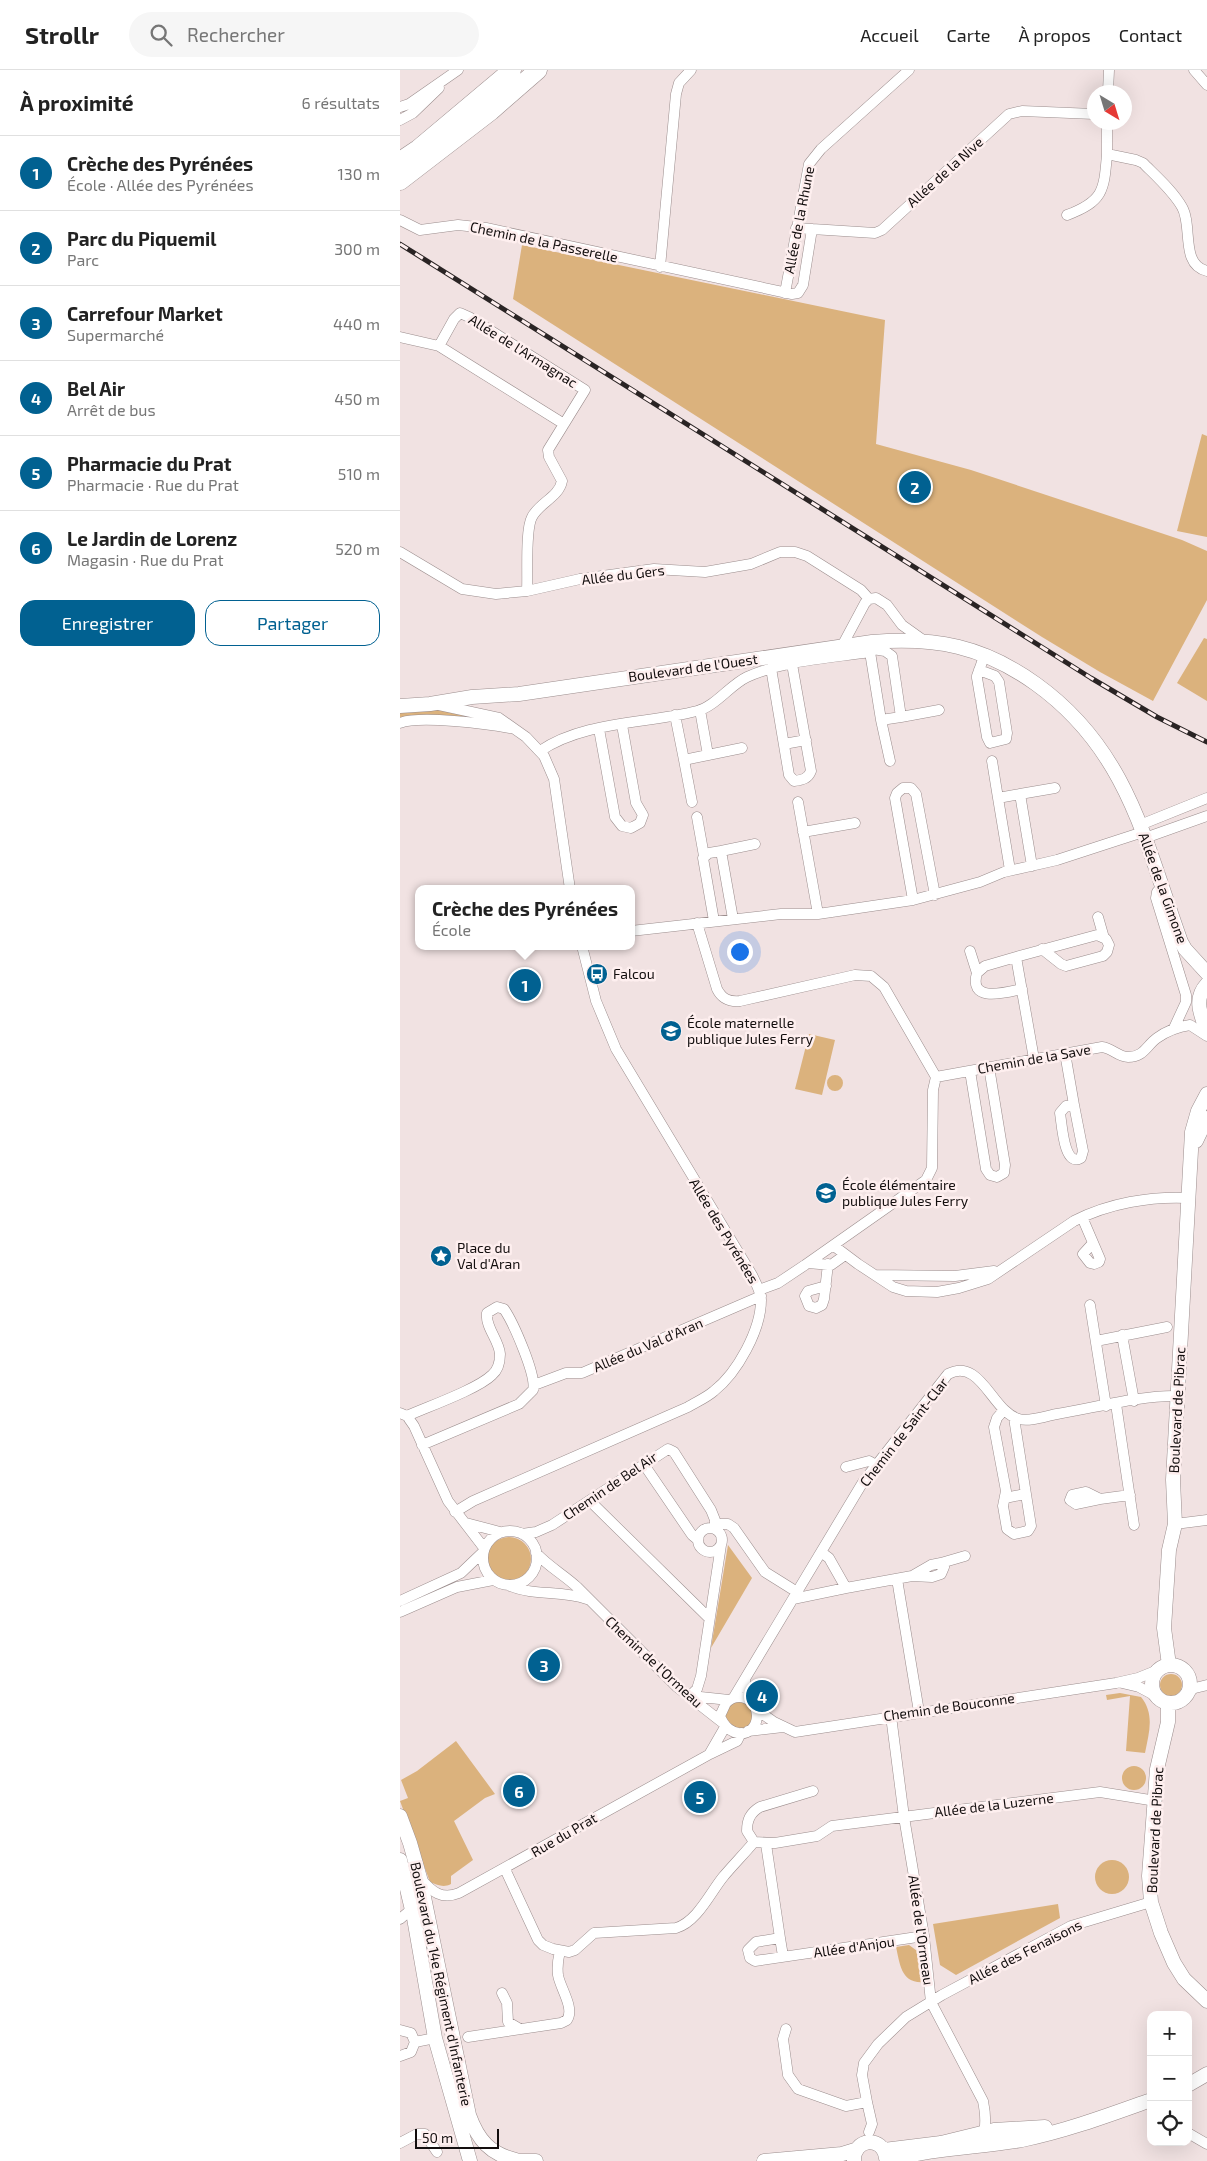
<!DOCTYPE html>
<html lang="fr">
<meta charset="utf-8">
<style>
body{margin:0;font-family:"Exo 2",sans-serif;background:#f6f6f6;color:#222}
.controls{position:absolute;right:15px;bottom:15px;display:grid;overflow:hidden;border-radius:10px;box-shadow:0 5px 20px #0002}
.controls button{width:45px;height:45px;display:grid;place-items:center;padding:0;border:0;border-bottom:1px solid #e0e0e0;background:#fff;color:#222;font:25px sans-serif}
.compass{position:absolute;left:687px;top:15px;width:45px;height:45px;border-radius:50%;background:#fff;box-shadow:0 5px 20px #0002;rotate:142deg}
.scale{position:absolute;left:15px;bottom:12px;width:84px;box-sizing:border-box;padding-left:5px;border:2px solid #130e0e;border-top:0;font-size:14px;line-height:18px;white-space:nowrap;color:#130e0e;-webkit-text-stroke:4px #feefef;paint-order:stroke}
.you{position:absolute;left:339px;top:881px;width:18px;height:18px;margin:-12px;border:4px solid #fff;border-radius:50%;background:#1a73e8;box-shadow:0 0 0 8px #1a73e833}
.badge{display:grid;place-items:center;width:32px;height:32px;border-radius:50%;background:#016191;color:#fff;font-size:16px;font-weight:700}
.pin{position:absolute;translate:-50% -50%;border:2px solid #fff;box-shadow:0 1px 5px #0006}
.popup{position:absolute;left:15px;top:815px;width:220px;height:65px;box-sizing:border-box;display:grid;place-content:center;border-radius:10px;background:#fff;filter:drop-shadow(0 1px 4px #0005);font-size:16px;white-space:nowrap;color:#767676}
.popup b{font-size:19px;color:#222}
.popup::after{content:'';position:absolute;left:50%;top:100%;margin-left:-10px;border:10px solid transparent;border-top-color:#fff}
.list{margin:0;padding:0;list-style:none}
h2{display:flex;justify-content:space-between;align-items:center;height:65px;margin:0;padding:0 20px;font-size:21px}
h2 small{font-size:16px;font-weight:400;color:#767676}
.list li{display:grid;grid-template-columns:32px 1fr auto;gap:15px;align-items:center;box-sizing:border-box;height:75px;padding:0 20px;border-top:1px solid #e0e0e0}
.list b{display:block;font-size:19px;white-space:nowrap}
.list p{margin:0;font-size:16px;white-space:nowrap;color:#767676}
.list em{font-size:16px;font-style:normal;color:#767676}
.actions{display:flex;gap:10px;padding:15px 20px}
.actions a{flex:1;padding:11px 0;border:1px solid #016191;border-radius:15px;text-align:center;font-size:18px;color:#016191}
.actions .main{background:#016191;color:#fff}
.icon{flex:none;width:28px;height:28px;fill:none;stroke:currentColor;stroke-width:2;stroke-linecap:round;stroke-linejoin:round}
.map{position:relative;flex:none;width:807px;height:2091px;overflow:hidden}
header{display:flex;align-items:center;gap:30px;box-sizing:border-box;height:70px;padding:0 25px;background:#fff;border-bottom:1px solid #e0e0e0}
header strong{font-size:24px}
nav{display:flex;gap:28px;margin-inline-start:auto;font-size:18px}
.search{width:350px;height:45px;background:#f6f6f6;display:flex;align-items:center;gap:12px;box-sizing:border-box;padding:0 18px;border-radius:28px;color:#767676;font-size:19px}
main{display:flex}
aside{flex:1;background:#fff}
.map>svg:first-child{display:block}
</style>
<header>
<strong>Strollr</strong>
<div class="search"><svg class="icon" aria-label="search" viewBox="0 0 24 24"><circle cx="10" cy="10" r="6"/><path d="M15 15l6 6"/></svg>Rechercher</div>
<nav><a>Accueil</a><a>Carte</a><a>À propos</a><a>Contact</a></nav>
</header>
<main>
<aside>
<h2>À proximité<small>6 résultats</small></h2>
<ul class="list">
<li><span class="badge">1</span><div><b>Crèche des Pyrénées</b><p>École · Allée des Pyrénées</p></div><em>130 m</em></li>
<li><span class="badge">2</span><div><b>Parc du Piquemil</b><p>Parc</p></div><em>300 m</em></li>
<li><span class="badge">3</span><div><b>Carrefour Market</b><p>Supermarché</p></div><em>440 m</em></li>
<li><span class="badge">4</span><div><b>Bel Air</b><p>Arrêt de bus</p></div><em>450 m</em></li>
<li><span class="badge">5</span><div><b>Pharmacie du Prat</b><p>Pharmacie · Rue du Prat</p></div><em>510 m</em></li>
<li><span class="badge">6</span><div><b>Le Jardin de Lorenz</b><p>Magasin · Rue du Prat</p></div><em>520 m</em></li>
</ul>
<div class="actions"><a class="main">Enregistrer</a><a>Partager</a></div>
</aside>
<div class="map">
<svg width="807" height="2091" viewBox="0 0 807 2091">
<rect width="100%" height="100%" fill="#f1e2e2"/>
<path fill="#dbb27d" d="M122,175l363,75 -9,124 95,26 211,70 25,11v49l-54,101 -53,-29 -58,-35 -529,-338z
M802,364l5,2v101l-30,-6z
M804,568l3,1v62l-30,-18z
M35,639l40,6 -1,3 -74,1v-7z
M409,964l26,6 -13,55 -27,-6z
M427 1013a8 8 0 1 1 16 0a8 8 0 1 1-16 0Z
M87 1489a22 22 0 1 1 44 0a22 22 0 1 1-44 0Z
M328,1475l24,33 -41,70z
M760 1615a11 11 0 1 1 22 0a11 11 0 1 1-22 0Z
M720,1623l21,4c14,17 8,36 4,56l-19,-2 4,-55 -23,4 -1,-5z
M325 1645a14 14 0 1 1 28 0a14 14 0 1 1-28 0Z
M56,1671l39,53 -10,4 -31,23 19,39 -22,16v8c-8,4 -13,1 -21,-2l-30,-81 8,-3 -7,-18 16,-9z
M722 1708a12 12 0 1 1 24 0a12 12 0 1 1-24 0Z
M695 1807a17 17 0 1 1 34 0a17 17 0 1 1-34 0Z
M658,1834l2,14 -104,57 -16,-10 -7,-41z
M509,1875l11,8 4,29c-23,2 -24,-18 -28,-35z"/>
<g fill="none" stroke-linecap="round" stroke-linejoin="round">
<g stroke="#9b8d8d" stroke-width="11">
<path id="street" d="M794,0l13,15
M708,22l1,-22
M0,37l9,-3 49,-34
M0,50l13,-7 26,-25
M707,52v32l29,6 7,3c13,13 30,28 39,44 11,19 -2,58 25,64
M667,145c37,-14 37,-25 40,-61
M0,150l20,10 38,-5 28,3 306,66 6,-1 5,-8 9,-56
M396,158l79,5 7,-3 127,-116 13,-3 72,3
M260,197l16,-173 3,-11 12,-13
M385,223l24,-129 12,-15 88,-79
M0,267l39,9 125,78
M39,276l15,-27 6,-6 9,4 116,73 -37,60 1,7 13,24c-3,16 -23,22 -30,36 -7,13 -4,57 -5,74
M0,482l62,37 34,5 31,-3 53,-12 74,-10 51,3 46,-8 29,-12h15l12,4 54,34 8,9
M442,576l23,-43 4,-4 7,-1 11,7 15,20 21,15
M470,582l11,68 20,-3 -9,-61 -7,-5 -12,-2
M371,598l18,107 5,6c8,-1 14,-2 17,-10l-19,-107
M579,600l16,6 4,6 8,51 -1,6 -16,4 -3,-6 -10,-59v-2l8,-22
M39,635l60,13 27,19 18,19 10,23 16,110
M275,645l9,45 24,-5 -8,-45
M501,647l38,-7
M481,650l9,41
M0,653c19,-8 88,1 110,5
M199,659l16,88 7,9 9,2 9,-5 3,-8 -7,-12 -14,-78
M384,674l22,-4
M140,681c44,-30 106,-27 157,-40 19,-5 33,-26 50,-34 38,-17 83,-19 123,-25l3,-3 -1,-7
M308,685l34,-7
M284,690l8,42
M592,691l6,37
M620,724l35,-6
M398,732l20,112
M297,747l7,39
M740,755l67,-27
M403,762l52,-9
M745,768l62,-22
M321,781l34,-7
M610,800l-12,-72 22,-4 12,72
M763,816l-6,6 -1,6 30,97v7l-12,26
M513,830l-18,-102 2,-5 6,-5h8l5,6 19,101
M698,847l6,21
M314,851l-11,-63 6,-5 12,-2 12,68
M297,853l20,66c5,10 12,13 23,12l115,-26 16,1 13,11 52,90 -3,13 -1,78 -6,12 -121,85 -27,18 -19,7
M231,861l150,-17h37l95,-14 67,-18 24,-10 53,-12 86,-28
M570,881l7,22
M616,887l-31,9 -8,7c-9,31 30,19 45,16
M665,983l9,52 -8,1 -6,7c2,12 4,55 21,45l2,-7 -9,-46
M634,989l-18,-102 81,-22 9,4 3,6 -2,7 -4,4 -37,10 -5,-2 -19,-15
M570,1001l16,98 4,6 7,2 7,-4 1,-8 -16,-98
M536,1007l166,-30c10,1 16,10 26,10 16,0 18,-11 29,-19 11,-8 20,-11 33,-13l17,11
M682,1147l18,42 -1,3 -5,2 -4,-1 -7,-9 10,-11
M434,1176l24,18 35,23 13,4 31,1 22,-4 29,-9 86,-58c35,-18 77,-25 115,-23
M408,1193l23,2 14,-10
M476,1205l79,1 39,-5
M426,1216l-18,5 -3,5 4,10 7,2 6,-3 2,-6 4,-35
M690,1235l16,101
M722,1265l12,66
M696,1271l71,-14
M134,1315l32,-12h16l179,-77
M716,1334l18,121
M604,1340l-7,8 -3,9 12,64 -3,15 4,23 7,5 14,-3 3,-5 -17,-108
M0,1343l7,3 7,10 34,75 36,47
M7,1346c20,-9 71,-27 85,-41 6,-5 8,-13 8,-21 -1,-14 -15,-27 -13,-41l10,-6 7,2c9,13 33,67 29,81l-14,14 -97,41
M245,1396l47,69 6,5
M446,1397l23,-6 7,4
M605,1428l20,-4
M700,1429l-24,5 -6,-4 2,-5 14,-3 14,7 30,-4
M190,1431l119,117
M55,1442l18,-11 215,-94c8,-5 18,-9 26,-16 23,-18 47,-61 47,-91 0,-8 -5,-17 -9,-25l-136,-226 -20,-48 -14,-55
M66,1453l34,9
M315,1454h13l6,4 31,44 32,20
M775,1454l32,-4
M298 1470a12 12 0 1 1 24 0a12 12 0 1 1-24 0Z
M83 1488a27 27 0 1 1 54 0a27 27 0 1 1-54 0Z
M122,1464l14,-2 16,-7 116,-76 6,3 37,58 4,10v9
M136,1483c12,13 28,22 41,34l100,100 46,36
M541,1493l24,-7
M497,1509l22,133
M110,1516c24,10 52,4 77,13
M446,1518l66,-12 20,1 9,-3 3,-7 -3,-4 -10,2 -19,11
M393,1529l53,-11 -17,-30 -8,-6
M0,1531l61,-28 21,-20
M0,1542l57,-25 36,-7
M345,1610c1,13 13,26 12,37 -2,22 -29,22 -37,-1l6,-13c8,-8 18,-7 26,-1
M722,1613l17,4 15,8
M788,1622l7,-4 12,-3
M290,1626l7,-7 4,-13 20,-131
M291,1626l38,4
M334,1627l129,-215 85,-108c33,-17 44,38 71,45 11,3 27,-3 38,-5 37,-6 84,-19 121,-18
M357,1640l17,12 21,10 321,-49 22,-5 20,-8
M491,1646l13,101 20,119 7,66 52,99c2,10 4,26 -1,36
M348,1661l35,-4
M310,1683l15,-26
M413,1721l-53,16c-10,6 -13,13 -13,24l7,11 21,1 42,-7 15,-10 268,-34 56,9
M366,1774l14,94
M105,1799l33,71 5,5 10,4 16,3 6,-2 19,-17 82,-5c21,-6 34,-35 47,-51 10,-12 21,-23 31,-35
M21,1809c11,13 21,21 38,14l251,-139 27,-13 4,-8
M0,1849l12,-10
M383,1886l-3,-18 -24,4 -8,8 2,8 5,3 169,-25
M102,1923l5,10 1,19 12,7
M386,1959l-3,10 5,36 10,14 48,17 21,-4 -5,-27 2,-12 14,-19 28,-27 36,-22 129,-69 80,-24
M0,1960l11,3 4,9 -4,10 -11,4
M68,1967l93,-14 6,-3c8,-12 -7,-32 -9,-45 -1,-8 0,-16 2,-24
M15,1972l20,-4
M467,2032l5,22 -3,8
M788,2063l19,11
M0,2073l17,-9h8l12,18"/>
</g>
<g stroke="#9b8d8d" stroke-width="15">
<path id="secondary" d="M0,636l30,-2 42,-7 47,-3 353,-52c64,-5 111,4 164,42 92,66 109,158 145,258l4,7 22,24
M807,914c-14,15 -6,31 0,48
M796,1071l11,-23
M769,1595l-5,-37 5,-78 6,-26 -2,-44 19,-348 6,-21 9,-17
M752 1614a19 19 0 1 1 38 0a19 19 0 1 1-38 0Z
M768,1633v19l-11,47 -8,107 2,26 10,31 13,30 10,16 23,22
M0,1746l10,27 10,35 49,237c9,25 21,39 47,45
M0,1790l14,58 21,120 35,123
M788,2015l19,-11
M484,2080l57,-7 53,-13 51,-3
M109,2091h27
M364,2091l78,-7 13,-4
M454,2091c-1,-23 29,-26 32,-3
M490,2091c42,-14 89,-13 132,-21 44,-9 87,-25 129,-40"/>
</g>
<g stroke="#9b8d8d" stroke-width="19">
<path id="highway" d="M0,91l18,-12 94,-79
M0,111l91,-70 47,-41"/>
</g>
<use href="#street" stroke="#fff" stroke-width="10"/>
<use href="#secondary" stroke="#fff" stroke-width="14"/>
<use href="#highway" stroke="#fff" stroke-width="18"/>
<g stroke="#2a2424" stroke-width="5">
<path id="rail" d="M0,174l691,434 66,39 50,25"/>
</g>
<use href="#rail" stroke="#feefef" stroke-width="3" stroke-dasharray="9" stroke-linecap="butt"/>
</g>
<defs>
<g id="bus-disc" transform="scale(1.125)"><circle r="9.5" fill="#016191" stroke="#feefef"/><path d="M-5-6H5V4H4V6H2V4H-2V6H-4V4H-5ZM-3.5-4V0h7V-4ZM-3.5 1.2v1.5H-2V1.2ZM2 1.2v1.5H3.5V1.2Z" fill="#fff"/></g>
<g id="school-disc" transform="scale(1.125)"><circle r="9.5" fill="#016191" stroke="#feefef"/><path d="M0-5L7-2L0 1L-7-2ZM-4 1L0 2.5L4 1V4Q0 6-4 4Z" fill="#fff"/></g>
<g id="sight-disc" transform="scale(1.125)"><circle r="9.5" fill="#016191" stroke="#feefef"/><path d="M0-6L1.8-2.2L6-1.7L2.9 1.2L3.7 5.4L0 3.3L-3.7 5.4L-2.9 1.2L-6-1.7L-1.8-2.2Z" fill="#fff"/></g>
</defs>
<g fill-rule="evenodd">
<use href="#bus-disc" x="197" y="904"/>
<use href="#school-disc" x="271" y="961"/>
<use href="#school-disc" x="426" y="1123"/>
<use href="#sight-disc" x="41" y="1186"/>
</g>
<g text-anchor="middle" stroke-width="5" stroke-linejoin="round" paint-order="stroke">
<g font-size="14" fill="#130e0e" stroke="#feefef">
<text transform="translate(545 102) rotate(-42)" y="5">Allée de la Nive</text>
<text transform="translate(399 150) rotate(-79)" y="5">Allée de la Rhune</text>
<text transform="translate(144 172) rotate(12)" y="5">Chemin de la Passerelle</text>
<text transform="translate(123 281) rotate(32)" y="5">Allée de l'Armagnac</text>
<text transform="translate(223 505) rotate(-7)" y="5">Allée du Gers</text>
<text transform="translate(293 598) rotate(-8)" y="5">Boulevard de l'Ouest</text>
<text transform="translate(763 818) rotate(70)" y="5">Allée de la Gimone</text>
<text transform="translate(634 989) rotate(-10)" y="5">Chemin de la Save</text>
<text transform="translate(324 1161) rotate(59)" y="5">Allée des Pyrénées</text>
<text transform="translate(248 1275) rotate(-23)" y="5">Allée du Val d'Aran</text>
<text transform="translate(777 1340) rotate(-87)" y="5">Boulevard de Pibrac</text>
<text transform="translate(504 1362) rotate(-52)" y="5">Chemin de Saint-Clar</text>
<text transform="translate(210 1416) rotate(-34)" y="5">Chemin de Bel Air</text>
<text transform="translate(254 1592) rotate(43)" y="5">Chemin de l'Ormeau</text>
<text transform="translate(549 1637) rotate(-8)" y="5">Chemin de Bouconne</text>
<text transform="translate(594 1735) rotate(-7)" y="5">Allée de la Luzerne</text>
<text transform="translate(755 1760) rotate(-87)" y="5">Boulevard de Pibrac</text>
<text transform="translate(164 1765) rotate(-30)" y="5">Rue du Prat</text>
<text transform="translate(521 1860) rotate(82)" y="5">Allée de l'Ormeau</text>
<text transform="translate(454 1877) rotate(-8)" y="5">Allée d'Anjou</text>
<text transform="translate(625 1882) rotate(-27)" y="5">Allée des Fenaisons</text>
<text transform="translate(41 1914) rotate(78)" y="5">Boulevard du 14e Régiment d'Infanterie</text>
</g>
<g font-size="14" fill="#130e0e" stroke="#feefef" text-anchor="start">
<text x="213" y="909">Falcou</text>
<text x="287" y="958">École maternelle<tspan x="287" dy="16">publique Jules Ferry</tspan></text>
<text x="442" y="1120">École élémentaire<tspan x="442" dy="16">publique Jules Ferry</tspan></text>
<text x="57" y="1183">Place du<tspan x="57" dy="16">Val d'Aran</tspan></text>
</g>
</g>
</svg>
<div class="controls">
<button>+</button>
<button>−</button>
<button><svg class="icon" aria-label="locate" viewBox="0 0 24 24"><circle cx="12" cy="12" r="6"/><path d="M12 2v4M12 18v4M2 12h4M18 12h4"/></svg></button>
</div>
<svg class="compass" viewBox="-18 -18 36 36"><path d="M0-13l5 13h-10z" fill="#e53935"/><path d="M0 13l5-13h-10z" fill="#767676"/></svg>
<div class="scale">50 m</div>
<div class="you"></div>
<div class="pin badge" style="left:125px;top:915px">1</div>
<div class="popup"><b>Crèche des Pyrénées</b>École</div>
<div class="pin badge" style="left:515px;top:417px">2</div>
<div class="pin badge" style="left:144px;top:1595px">3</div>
<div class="pin badge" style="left:362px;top:1626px">4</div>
<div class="pin badge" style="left:300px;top:1727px">5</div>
<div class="pin badge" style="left:119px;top:1721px">6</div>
</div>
</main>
